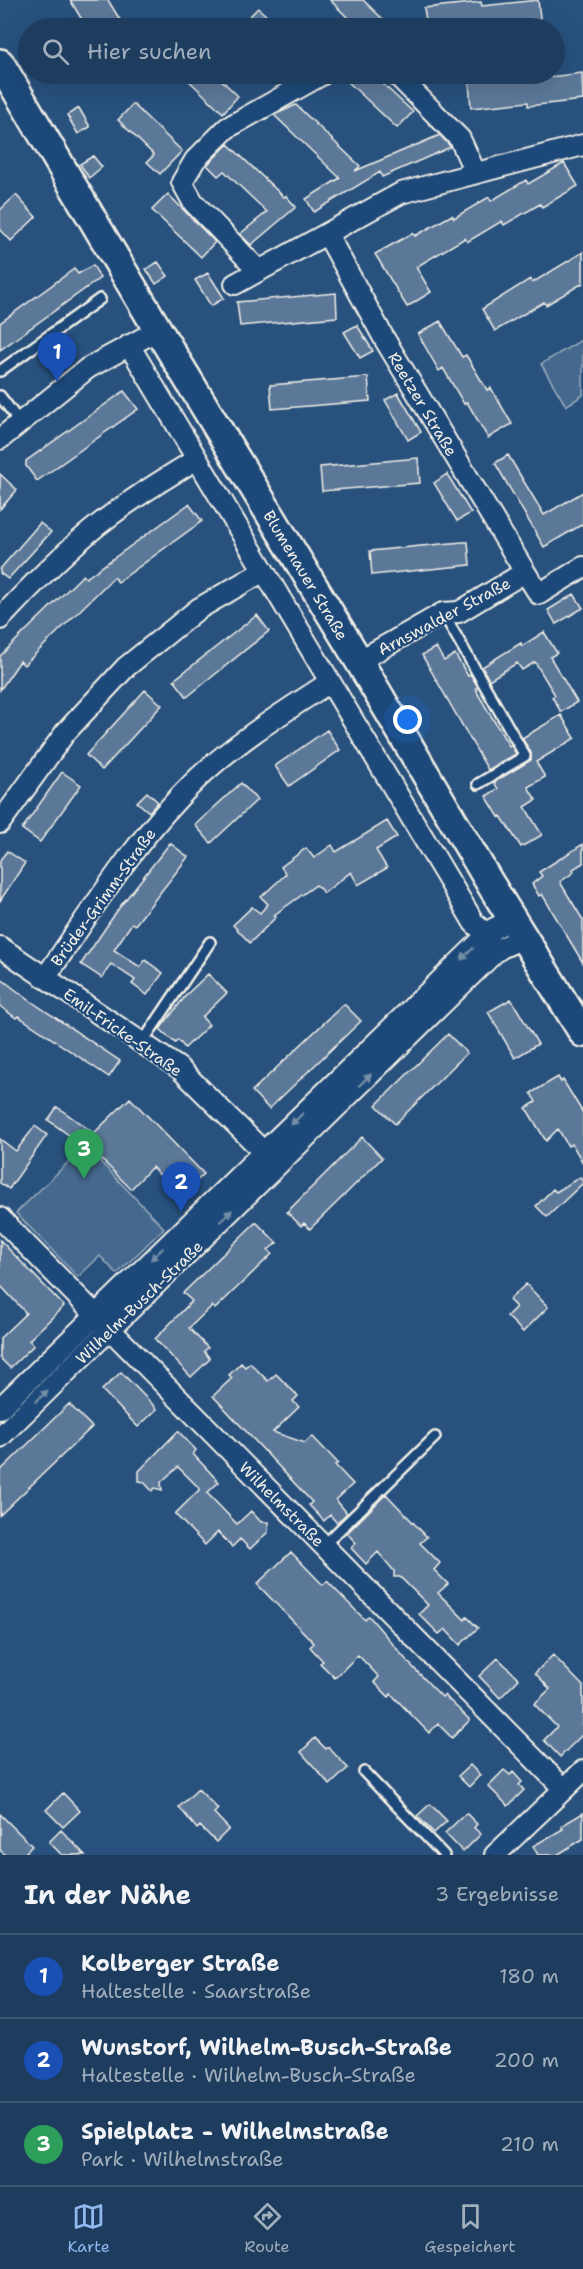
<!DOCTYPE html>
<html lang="de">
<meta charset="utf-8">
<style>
body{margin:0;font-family:"Shantell Sans",sans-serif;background:#264464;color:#f1f3f6}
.you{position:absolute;left:408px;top:720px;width:21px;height:21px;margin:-15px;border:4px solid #fff;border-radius:50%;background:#1a73e8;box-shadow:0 0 0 9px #1a73e833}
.badge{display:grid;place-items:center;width:39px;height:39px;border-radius:50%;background:#90b9f0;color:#fff;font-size:20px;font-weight:700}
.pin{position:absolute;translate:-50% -50px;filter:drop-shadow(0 2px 3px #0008)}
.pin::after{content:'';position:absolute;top:32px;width:21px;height:18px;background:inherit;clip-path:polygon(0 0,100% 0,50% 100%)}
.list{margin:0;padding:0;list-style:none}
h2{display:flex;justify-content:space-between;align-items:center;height:78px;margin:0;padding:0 24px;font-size:26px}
h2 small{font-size:20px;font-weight:400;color:#a1aebc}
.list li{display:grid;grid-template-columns:39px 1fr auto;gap:18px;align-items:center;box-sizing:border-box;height:84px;padding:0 24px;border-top:2px solid #3c5673}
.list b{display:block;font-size:22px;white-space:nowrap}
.list p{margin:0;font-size:20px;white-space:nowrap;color:#a1aebc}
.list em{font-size:20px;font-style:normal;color:#a1aebc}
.icon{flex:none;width:33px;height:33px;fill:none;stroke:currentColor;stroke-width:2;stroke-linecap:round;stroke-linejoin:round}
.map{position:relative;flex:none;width:583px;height:1855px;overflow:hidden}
.search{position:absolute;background:#1e3d5e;box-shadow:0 6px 24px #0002;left:18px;right:18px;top:18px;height:66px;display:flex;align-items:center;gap:15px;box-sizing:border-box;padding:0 21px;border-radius:33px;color:#a1aebc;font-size:22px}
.sheet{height:330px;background:#1e3d5e}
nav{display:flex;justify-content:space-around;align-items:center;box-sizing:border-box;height:84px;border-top:2px solid #3c5673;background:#1e3d5e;font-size:16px;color:#a1aebc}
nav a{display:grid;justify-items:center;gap:3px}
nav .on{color:#90b9f0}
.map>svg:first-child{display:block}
</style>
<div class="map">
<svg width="583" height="1855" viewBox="0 0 583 1855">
<rect width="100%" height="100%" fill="#28517e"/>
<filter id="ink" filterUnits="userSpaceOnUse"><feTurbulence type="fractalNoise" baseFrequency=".0167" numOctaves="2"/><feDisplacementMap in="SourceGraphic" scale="12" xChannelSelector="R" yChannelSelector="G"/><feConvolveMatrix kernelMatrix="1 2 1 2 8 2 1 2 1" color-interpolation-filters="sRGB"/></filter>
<g filter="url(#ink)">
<path fill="#45688e" stroke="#9cacbb" stroke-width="1.5" d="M583,339v56l-17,11 -25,-42z
M85,1146l79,82 -47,46 -17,-18 -22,21 -62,-64z"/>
<path fill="#5b7899" stroke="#f4f1e8" stroke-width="1.5" d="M70,0h38l14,23 -10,5h-25z
M330,0h33l29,28h-52l9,-9z
M538,0l3,26 -25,2h-89l-3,-20 57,-6 1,4z
M258,8l22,20h-42z
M582,73l1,27 -55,6v-4l-57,6 -2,-26 56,-6 1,4z
M182,74h33l23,22 -15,17z
M354,74h18l41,38 -16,16 -50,-47z
M133,104l49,47 -22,23 -13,-12 7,-7 -36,-35z
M296,105l64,61 -5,5 85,-36 11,12 -69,30 -2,-5 -66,40 -8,-13 34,-21 -66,-63z
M79,108l11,19 -12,7 -11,-19z
M228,144l56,53 2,-1 10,11 -45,38 -11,-11 27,-22 -43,-41 -6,5 -11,-11z
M93,156l9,11 -13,11 -9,-14z
M564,163l14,23 -36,21 -2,-3 -36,21 -2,-4 -35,21 -2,-4 -49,29 15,25 -24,15 -32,-53 38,-21 2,3 37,-21 2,3 35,-21 2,4 35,-21 2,4z
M168,194l47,48 -14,15 -49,-47z
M16,195l20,22 -25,24 -11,-12v-19z
M583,252v31l-37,22 -2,-3 -49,29 -13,-22 48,-30 2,4z
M158,262l10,14 -12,8 -10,-15z
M93,265l7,13 -100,72v-27l74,-54 4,5z
M208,273l16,25 -13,8 -16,-26z
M336,293l1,24 -97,9 -3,-24z
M440,321l22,36 4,-2 21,35 4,-2 21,36 -24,14 -21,-36 -3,2 -21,-36 -4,3 -21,-37z
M357,325l16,26 -13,7 -16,-26z
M368,377l2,24 -98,8 -2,-24z
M124,391l14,18 -101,72 -11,-15v-5z
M398,393l23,39 -13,8 -23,-40z
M508,455l36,60 39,-23v32l-39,23 -49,-84z
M418,458l2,25 -98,8 -2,-24z
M0,474l17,16 -17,19z
M447,474l24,39 -14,8 -23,-38z
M189,504l13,17 -84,61 -4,-5 -90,88 -4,-4 -20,29v-34l83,-81 3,3z
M40,523l11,9 -43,47 -8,-6v-4z
M462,542h6l2,23 -98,10 -2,-24z
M574,594l9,14 -27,16 -8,-14z
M257,615l12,16 -82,66 -13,-17z
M544,632l13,21 -7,4 27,45 -16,10 -9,-15 3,-2 -20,-33 -13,8 -5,-7 -28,17 -7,-13 39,-24 1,3z
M436,647l8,14 11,-7 13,22 3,-1 7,12 -2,1 2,6 31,52 2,-1 5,9 -28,16 -66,-115z
M145,690l17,15 -60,65 -16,-15z
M561,715l14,23 -39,24 9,15 -17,10 8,13 -11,7 17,28 -21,12 -20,-31 -2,1 -13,-21 12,-7 -4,-7 37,-22v-7l-9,-15z
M327,730l13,20 -51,36 -14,-20z
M62,772l19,13 -41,57 -18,-13z
M241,783l16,17 -46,43 -16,-18z
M147,792l11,10 -9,10 -12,-10z
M387,821l10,16 -21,13 11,18 -29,17 -7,-13 -27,21 -8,-8 -42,30 2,2 -26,26 -17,-18 19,-18 8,6 8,-9 -7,-7 25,-23 -5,-7 25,-19 8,10 18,-13 4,7z
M170,843l18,14 -53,68 -3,-2 -18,27 26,17 5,-7 18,13 -16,22 -15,-11 3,-4 -24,-16 -9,14 -21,-14 38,-56z
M583,844v19l-10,6 1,3 -14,10 23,38v43l-41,-69 -3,2 -7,-12 10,-8 -3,-4z
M7,851l18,12 -25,38v-41z
M208,974l19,19 -25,24 7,8 -24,23 -7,-8 -3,3 -15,-14 27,-35z
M0,978l29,22 91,61 -11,16 -91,-61 -2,2 -16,-12z
M511,999l27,45 -23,14 -27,-46z
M344,1004l17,17 -92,88 -17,-18z
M448,1034l19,19 -72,71 -19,-19z
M558,1077l3,5 2,-2 20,33v50l-11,-19 -4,2 -10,-17 -12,12 -20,-33 10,-6 -5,-9z
M130,1098l74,76 -20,19 -16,-18 -5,-3 -3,3 -8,-8 -21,22 -49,-49 -2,3 -32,-23 9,-13 37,26z
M35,1126l12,9 -38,54 -9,-6v-44l16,12z
M362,1137l20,21 -72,71 -6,-6 -3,3 -14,-14z
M580,1177l3,6 -36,34 -11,-11 17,-17 3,3z
M256,1222l21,21 -9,7 4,4 -57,55 -3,-3 -23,22 19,20 -4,3 6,8 -19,18 -36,-38 37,-38 -9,-8z
M0,1240l64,66 -35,34 5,5 -24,23 -10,-10v-20l26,-25 -26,-28z
M526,1284l22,23 -25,25 -16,-16 9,-9 -7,-7z
M241,1363l4,4 5,-4 18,18 8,-7 22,22 -5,5 6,6 -26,25 32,11 7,-7 26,27 -3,2 18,19 -17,16 11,13 -10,10 -7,-8 -6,6 -15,-16 3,-3 -99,-106 19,-18 -3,-3z
M121,1372l36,37 -19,18 -36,-37z
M69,1404l23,23 -92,88v-44z
M178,1431l18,19 -3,4 26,28 -12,11 30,31 14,-13 10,11h7v10l-18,17 -10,-10 -8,8 -14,-15 -13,13 -30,-31 25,-25 -22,-22 -17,15 1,8 -7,-2 -3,3 -8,-9 -5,-1v-10z
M386,1494l41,43 -7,6 20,20 -6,7 14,14 -10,9 27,27 2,-3 11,11 -18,17 -15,-16 -6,5 -20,-20 9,-9 -28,-28h-6v-6l-16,-19 -12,12 -15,-16 5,-5 -9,-10z
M291,1552l32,33 4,-4 38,39 4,-4 39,46 34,35 2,-2 26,25 -18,18 -14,-14 -9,9 -38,-39 -2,3 -15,-15 5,-5 -21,-22 -23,23 -15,-15 3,-2 -13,-14 4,-4 -57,-59z
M553,1655l30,31v48l-23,23 -16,-17 13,-13 -23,-23 16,-15 -15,-16z
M498,1658l21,21 -19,19 -21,-22z
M315,1738l11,11 2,-2 20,21 -18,17 -29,-33z
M470,1765l10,10 -11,12 -11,-11z
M504,1770l6,5 3,-3 9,10 -3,3 5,5 -16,16 -20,-20z
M198,1789l20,20 -4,4 15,16 -13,13 -16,-16 -3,3 -18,-22z
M63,1793l17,18 -17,16 -17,-17z
M430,1804l17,17 -13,12 -17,-17z
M466,1813l11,11 -3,4 7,6 -18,18 -18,-19z
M583,1813v26l-26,16h-19l-5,-9 30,-17 -2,-3z
M0,1814l32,32 -9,9h-18l-5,-5z
M61,1830l24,25h-23l-13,-13z"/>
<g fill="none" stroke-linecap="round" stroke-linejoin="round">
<g stroke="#f4f1e8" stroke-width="14">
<path id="lane" d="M0,371l100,-72
M0,396l19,25
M443,613l82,143 -47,28
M142,1043l68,-101
M323,1546l112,-109
M364,1772l80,83"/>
</g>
<g stroke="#f4f1e8" stroke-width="24">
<path id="street" d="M396,74l64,65 15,33
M327,234l58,106 140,232
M258,270l-65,-68 -11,-20 13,-22 32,-32 96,-54
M235,284l166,-91 182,-48
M129,345l338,566 7,12 13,12
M0,439l88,-71 70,-38
M0,619c27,-29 55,-58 86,-84 34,-29 73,-53 111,-76
M359,661l84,-48 16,-1 66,-40 14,22 44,-27
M0,823l65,-90 61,-66 72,-58 64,-37
M0,947l179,121 94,93
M45,978c47,-68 92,-141 152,-199 40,-38 87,-67 133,-97
M0,1218l564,571
M0,1408l487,-473 6,-6 20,-10
M0,1437l494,-484 7,-5 24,-11
M495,1855l88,-84"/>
</g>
<g stroke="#f4f1e8" stroke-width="32">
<path id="secondary" d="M0,63l158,267 201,331 132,224 92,148"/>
</g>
<use href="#lane" stroke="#1f4a7a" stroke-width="9"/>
<use href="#street" stroke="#1f4a7a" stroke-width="20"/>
<use href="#secondary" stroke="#1f4a7a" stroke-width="27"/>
</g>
<defs><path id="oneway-solid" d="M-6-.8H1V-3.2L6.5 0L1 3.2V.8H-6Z" transform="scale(1.5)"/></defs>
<g fill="#748da6">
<use href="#oneway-solid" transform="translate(467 954) rotate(136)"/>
<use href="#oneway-solid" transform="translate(365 1080) rotate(-44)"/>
<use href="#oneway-solid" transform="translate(297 1119) rotate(136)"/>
<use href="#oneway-solid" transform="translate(226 1216) rotate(-44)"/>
<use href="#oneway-solid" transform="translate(157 1254) rotate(136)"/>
<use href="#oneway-solid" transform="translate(42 1396) rotate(-44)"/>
</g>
</g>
<g text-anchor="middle" stroke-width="4.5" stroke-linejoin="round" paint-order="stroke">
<g font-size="16" fill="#f4f1e8" stroke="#1f4a7a">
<text transform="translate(423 404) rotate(59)" y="6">Reetzer Straße</text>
<text transform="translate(306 575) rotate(59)" y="6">Blumenauer Straße</text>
<text transform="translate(444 616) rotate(-28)" y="6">Arnswalder Straße</text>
<text transform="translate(103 897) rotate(-54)" y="6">Brüder-Grimm-Straße</text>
<text transform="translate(123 1032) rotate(35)" y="6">Emil-Fricke-Straße</text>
<text transform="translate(139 1302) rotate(-44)" y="6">Wilhelm-Busch-Straße</text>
<text transform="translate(282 1504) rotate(45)" y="6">Wilhelmstraße</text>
</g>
</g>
</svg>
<div class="you"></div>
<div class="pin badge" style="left:57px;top:382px;background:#1a4fb4">1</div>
<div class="pin badge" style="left:181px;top:1212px;background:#1a4fb4">2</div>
<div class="pin badge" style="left:84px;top:1179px;background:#2e9e5b">3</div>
<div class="search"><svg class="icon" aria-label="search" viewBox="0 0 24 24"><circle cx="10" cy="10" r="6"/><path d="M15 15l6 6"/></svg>Hier suchen</div>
</div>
<section class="sheet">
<h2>In der Nähe<small>3 Ergebnisse</small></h2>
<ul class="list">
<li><span class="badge" style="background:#1a4fb4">1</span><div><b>Kolberger Straße</b><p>Haltestelle · Saarstraße</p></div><em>180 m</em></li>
<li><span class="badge" style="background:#1a4fb4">2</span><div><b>Wunstorf, Wilhelm-Busch-Straße</b><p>Haltestelle · Wilhelm-Busch-Straße</p></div><em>200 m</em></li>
<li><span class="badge" style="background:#2e9e5b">3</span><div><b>Spielplatz - Wilhelmstraße</b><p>Park · Wilhelmstraße</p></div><em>210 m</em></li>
</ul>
</section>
<nav>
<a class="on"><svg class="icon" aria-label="map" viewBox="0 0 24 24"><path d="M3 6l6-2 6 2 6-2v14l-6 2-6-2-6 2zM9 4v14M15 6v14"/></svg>Karte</a>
<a><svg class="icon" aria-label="directions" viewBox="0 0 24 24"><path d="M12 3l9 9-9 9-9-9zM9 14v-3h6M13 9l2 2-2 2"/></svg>Route</a>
<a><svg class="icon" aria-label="saved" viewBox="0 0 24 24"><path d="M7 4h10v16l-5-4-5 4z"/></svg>Gespeichert</a>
</nav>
